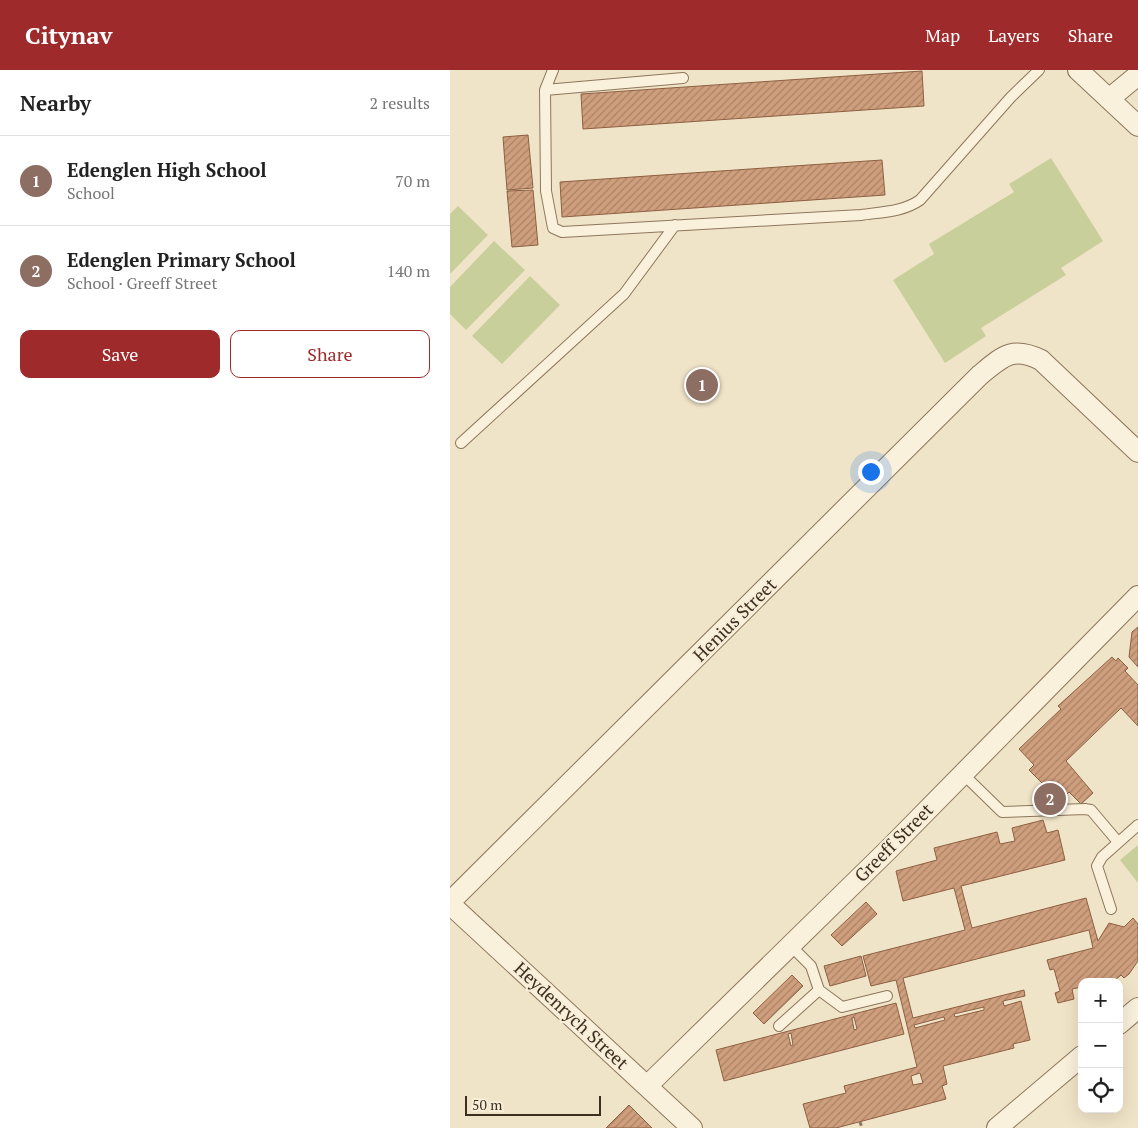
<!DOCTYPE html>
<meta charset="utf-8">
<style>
body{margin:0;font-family:"PT Serif",serif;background:#f2f2f2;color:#222}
.controls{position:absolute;right:15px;bottom:15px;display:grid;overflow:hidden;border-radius:10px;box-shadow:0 5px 20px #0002}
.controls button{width:45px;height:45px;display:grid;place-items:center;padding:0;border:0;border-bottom:1px solid #e0e0e0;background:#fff;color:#222;font:25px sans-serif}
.scale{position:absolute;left:15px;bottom:12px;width:136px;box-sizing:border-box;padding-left:5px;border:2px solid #3d2e20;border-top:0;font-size:14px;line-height:18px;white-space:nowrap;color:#3d2e20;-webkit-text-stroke:4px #f7eed8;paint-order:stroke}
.you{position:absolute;left:420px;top:401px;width:18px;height:18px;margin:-12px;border:4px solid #fff;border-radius:50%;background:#1a73e8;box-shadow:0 0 0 8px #1a73e833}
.badge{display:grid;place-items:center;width:32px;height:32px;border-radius:50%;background:#9e2a2b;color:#fff;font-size:16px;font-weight:700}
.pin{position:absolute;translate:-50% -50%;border:2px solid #fff;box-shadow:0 1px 5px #0006}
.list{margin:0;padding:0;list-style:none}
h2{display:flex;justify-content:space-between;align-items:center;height:65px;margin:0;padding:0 20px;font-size:21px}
h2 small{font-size:16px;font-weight:400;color:#767676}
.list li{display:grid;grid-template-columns:32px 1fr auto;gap:15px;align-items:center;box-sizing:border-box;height:90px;padding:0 20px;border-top:1px solid #e0e0e0}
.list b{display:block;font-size:19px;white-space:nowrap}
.list p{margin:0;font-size:16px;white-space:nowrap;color:#767676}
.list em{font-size:16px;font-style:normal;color:#767676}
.actions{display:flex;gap:10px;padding:15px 20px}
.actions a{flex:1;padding:11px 0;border:1px solid #9e2a2b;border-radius:10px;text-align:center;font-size:18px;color:#9e2a2b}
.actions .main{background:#9e2a2b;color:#fff}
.icon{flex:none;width:28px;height:28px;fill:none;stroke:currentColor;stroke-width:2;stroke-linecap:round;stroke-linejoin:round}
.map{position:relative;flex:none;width:688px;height:1058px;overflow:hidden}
header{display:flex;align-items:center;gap:30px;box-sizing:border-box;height:70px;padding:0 25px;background:#9e2a2b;color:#fff}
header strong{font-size:24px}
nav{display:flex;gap:28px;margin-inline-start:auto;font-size:18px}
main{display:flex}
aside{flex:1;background:#fff}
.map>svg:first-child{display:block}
</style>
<header>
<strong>Citynav</strong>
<nav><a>Map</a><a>Layers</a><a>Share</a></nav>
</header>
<main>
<aside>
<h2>Nearby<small>2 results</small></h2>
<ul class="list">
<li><span class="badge" style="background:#8d6e63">1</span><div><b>Edenglen High School</b><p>School</p></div><em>70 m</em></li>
<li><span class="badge" style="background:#8d6e63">2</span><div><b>Edenglen Primary School</b><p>School · Greeff Street</p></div><em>140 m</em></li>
</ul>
<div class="actions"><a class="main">Save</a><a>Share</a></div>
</aside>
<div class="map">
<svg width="688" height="1058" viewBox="0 0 688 1058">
<defs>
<pattern id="building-hatch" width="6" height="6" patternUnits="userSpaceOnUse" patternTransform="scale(1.25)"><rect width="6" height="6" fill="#cf9f7d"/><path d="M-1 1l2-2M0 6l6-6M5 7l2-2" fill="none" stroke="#a98266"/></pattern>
</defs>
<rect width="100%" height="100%" fill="#f0e4c8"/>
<path fill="#c9cf9b" d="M601,88l52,83 -42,27 5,7 -85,53 5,8 -41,27 -52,-83 41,-26 -5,-10 85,-52 -5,-8z
M8,136l30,29 -38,39v-60z
M44,171l31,29 -59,60 -16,-16v-27z
M80,206l30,29 -58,59 -30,-28z
M688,775v38l-18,-23z"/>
<path fill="url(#building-hatch)" stroke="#8d5f41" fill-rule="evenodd" d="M472,1l2,35 -341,23 -2,-35z
M78,65l5,53 -26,2 -4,-53z
M432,90l3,35 -323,22 -2,-35z
M83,120l5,55 -26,2 -5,-56z
M688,557v40l-9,-10 3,-25z
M662,587l4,4 2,-3 10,10 -3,3 13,14v41l-17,-18 -55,53 27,32 -12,11 -12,-12 -5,5 -14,-15 -5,4 -16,-16 5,-5 -15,-16 42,-40 -3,-3z
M593,750l4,13 11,-3 7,30 -104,26 11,42 114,-30 12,43 11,-18 15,4 9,-9 5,6v37l-9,13 -5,4 -3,-3 -8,7h-31v5l-10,2 2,10 -16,4 -3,-10 5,-2 -6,-22 -4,1 -3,-10 46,-12 -4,-18 -186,48 10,40 111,-28 1,6 -22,5 1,5 17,-5 9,39 -17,4 1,4 -71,18 4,18 -5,2 4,13 -110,29h-26l-7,-24 43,-11 -2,-7 73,-19 -21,-87 -25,6 -8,-30 102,-26 -11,-42 -51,13 -7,-30 41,-11 -3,-12 63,-16 3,12 15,-3 -3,-13zM534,937v3l-29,7 -1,-3zM494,947l1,3 -30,8 -1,-3zM470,1003l3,10 -10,2 -2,-9z
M416,832l11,12 -35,32 -11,-11z
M411,886l5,20 -36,10 -6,-20z
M342,905l11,11 -39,38 -11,-11z
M446,933l8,31 -180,47 -8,-31zM404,947l3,12 -3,1 -2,-12zM341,963l2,12 -2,1 -3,-12z
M179,1035l23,23h-46z"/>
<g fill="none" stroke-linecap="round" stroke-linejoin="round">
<g stroke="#8d765c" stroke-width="12">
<path id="lane" d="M103,0l-8,20 1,101 7,37 9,4 299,-17c20,-3 42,-3 59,-15l91,-103 28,-27
M95,20l138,-12
M11,373l163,-149 51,-69
M513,704l39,38 83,-3 6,1 27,32
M661,839l-14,-43 5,-9 36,-32
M369,920l23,17 45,-11
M329,956l40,-36 -8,-24 -21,-21"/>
</g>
<g stroke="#8d765c" stroke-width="22">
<path id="street" d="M628,0l60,56
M659,29l29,-24
M0,832l530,-527c23,-19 32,-29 61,-15l97,92
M0,834l242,224
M669,954l19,-16
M197,1016l243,-238 248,-252
M547,1058l85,-72"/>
</g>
<path stroke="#8d765c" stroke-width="3" stroke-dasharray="4 2.5" stroke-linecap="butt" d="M410,1052l2,6"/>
<use href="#lane" stroke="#faf1dc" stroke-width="10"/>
<use href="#street" stroke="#faf1dc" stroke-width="20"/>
</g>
<g text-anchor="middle" stroke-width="4.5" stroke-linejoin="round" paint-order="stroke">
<g font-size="18" fill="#3d2e20" stroke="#f7eed8">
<text transform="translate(285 550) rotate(-45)" y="6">Henius Street</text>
<text transform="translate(444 773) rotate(-45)" y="6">Greeff Street</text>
<text transform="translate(121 946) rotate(43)" y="6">Heydenrych Street</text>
</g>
</g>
</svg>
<div class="controls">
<button>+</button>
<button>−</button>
<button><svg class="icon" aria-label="locate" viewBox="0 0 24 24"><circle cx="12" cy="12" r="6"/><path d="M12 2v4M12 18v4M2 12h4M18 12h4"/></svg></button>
</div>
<div class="scale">50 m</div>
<div class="you"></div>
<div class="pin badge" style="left:252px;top:315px;background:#8d6e63">1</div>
<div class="pin badge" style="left:600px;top:729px;background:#8d6e63">2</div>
</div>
</main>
